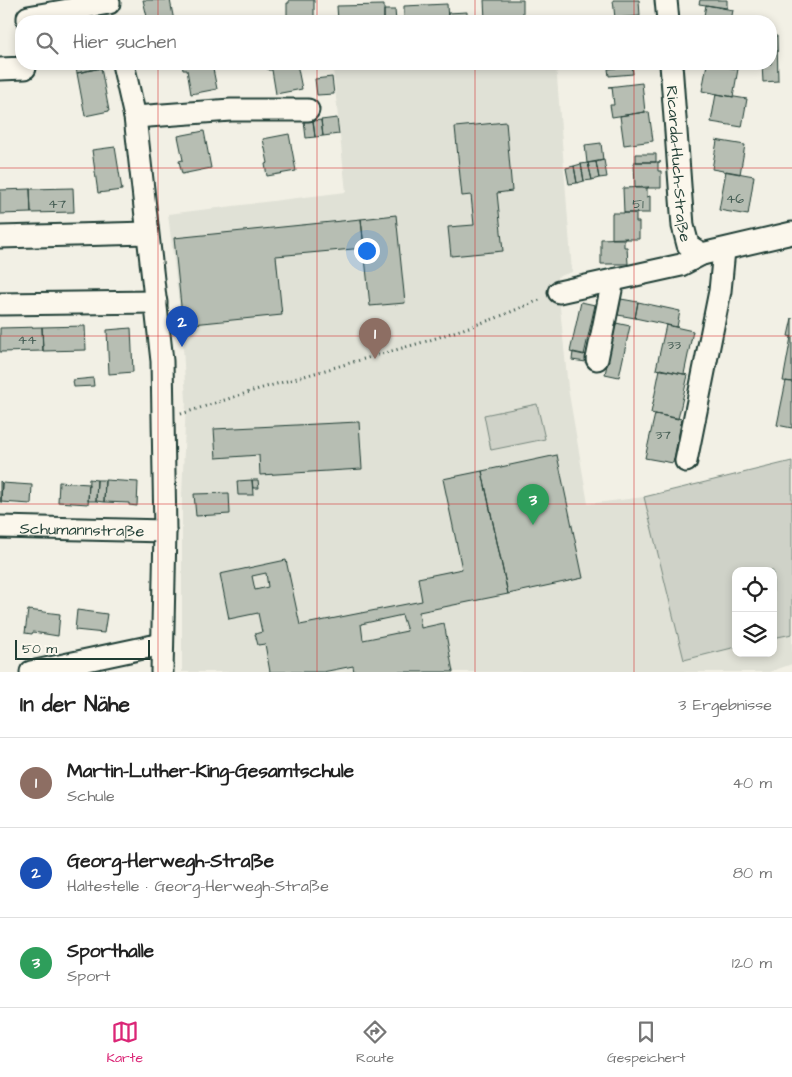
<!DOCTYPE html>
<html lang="de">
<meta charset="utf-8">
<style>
body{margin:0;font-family:"Architects Daughter",sans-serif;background:#f6f6f6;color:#222}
.controls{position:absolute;right:15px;bottom:15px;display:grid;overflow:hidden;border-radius:10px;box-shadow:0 2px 8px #0003}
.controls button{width:45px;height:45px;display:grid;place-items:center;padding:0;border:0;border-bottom:1px solid #e0e0e0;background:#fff;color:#222;font:25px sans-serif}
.scale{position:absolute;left:15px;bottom:12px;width:135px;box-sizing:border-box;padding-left:5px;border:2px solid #1f3d34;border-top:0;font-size:14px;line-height:18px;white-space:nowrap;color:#1f3d34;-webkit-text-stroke:4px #fbf7ec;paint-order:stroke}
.you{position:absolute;left:366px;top:250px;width:18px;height:18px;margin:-12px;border:4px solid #fff;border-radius:50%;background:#1a73e8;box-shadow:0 0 0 8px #1a73e833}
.badge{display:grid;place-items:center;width:32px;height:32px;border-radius:50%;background:#db2777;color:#fff;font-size:16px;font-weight:700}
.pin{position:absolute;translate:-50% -41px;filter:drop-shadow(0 1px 2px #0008)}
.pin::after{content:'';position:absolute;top:26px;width:18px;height:15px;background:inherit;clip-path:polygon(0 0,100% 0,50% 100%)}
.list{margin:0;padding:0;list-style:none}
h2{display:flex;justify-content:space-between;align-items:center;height:65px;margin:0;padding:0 20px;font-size:21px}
h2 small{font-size:16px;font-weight:400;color:#767676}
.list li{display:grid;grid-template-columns:32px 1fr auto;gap:15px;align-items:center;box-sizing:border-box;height:90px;padding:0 20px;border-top:1px solid #e0e0e0}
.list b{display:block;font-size:19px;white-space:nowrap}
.list p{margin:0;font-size:16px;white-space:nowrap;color:#767676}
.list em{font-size:16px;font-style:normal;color:#767676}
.icon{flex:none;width:28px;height:28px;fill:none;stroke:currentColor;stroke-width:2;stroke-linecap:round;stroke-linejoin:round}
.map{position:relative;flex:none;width:792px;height:672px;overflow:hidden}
.search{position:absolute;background:#fff;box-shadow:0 2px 8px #0003;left:15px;right:15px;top:15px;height:55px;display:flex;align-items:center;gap:12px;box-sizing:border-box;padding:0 18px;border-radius:20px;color:#767676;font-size:19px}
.sheet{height:335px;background:#fff}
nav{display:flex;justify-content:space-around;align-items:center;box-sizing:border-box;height:70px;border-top:1px solid #e0e0e0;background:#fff;font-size:14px;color:#767676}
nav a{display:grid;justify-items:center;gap:2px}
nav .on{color:#db2777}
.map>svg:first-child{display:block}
</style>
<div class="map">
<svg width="792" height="672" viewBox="0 0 792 672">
<rect width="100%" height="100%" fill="#f2f0e5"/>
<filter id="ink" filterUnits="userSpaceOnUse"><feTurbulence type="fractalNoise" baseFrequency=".02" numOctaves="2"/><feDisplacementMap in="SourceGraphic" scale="10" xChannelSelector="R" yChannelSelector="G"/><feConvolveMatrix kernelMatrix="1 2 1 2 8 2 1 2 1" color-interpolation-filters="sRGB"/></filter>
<g filter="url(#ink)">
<path fill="#e0e1d6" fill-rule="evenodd" d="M492,64h64l16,208 -15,5 11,111 20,116 56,-7 148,-36v203l-23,8h-587v-176l4,-95 -4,-72 -14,-115 178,-22 -13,-122zM736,571h37v82h-37z"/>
<path fill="#cfd2c8" stroke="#77887e" d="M537,404l8,35 -54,11 -7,-35z
M792,461v173l-19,4v-67h-37v76l-52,13 -40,-163z"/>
<path fill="#b7beb3" stroke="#1f3d34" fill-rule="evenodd" d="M143,0h27l4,21h-26z
M289,0h25v20l-27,1v-18h2z
M484,0h39v21h-12v-2l-26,1z
M613,0h26l1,16 -25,2z
M700,0h27v8l-28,-4z
M447,4l1,17h-44v-15z
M384,5v16h-46l-1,-15z
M706,5l27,5 -2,11h-28z
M384,10h11l1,11h-12z
M467,12v9h-19v-8z
M771,36h6l1,45 -15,1 -1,-18h9z
M75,64h25l1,4 -24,5z
M182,64h30l5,25 -26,5 -4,-24h-4z
M267,64h30l5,25 -26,5 -4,-24h-4z
M707,64l31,5 -5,28 -31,-6z
M632,66l1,8 -24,2 -1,-7z
M101,68l8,43 -24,5 -8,-43z
M332,77l2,17 -17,1 -2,-16z
M642,83l3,29 -33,5 -2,-12h4l-2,-18h-4z
M716,94l31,5 -5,28 -31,-5z
M645,112h4l4,29 -29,4 -4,-29z
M337,118l2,16 -16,2 -2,-16z
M321,120l2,16 -8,1 -2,-16z
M304,121h9l2,16 -9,1z
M506,122l6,69 -15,2 6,58 -52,5 -3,-29 26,-2 -3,-30 -9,1 -7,-69z
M204,131l7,37 -29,6 -3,-13 4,-1 -5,-24z
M289,134l7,37 -29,5 -2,-12 3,-1 -5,-24z
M715,140l30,5 -5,29 -28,-5 5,-28z
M601,143l2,17 -16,3 -2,-18z
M115,147l7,43 -24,3 -6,-43z
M636,154h20v8h-20z
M604,160l3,17 -8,1 -3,-16z
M596,162l3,16 -7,2 -4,-17z
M634,162h27h-3v9h3v17h-26z
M588,163l4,17 -8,1 -3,-17z
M581,164l3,17 -7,2 -3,-17z
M574,166l3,17 -8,1 -3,-16z
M726,171l28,5 -6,39 -29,-5z
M649,187l-2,1v9l3,-1v17h-26l-1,-25z
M73,188l1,24 -43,1 -1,-24z
M30,189l1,24 -31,1v-24z
M612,213h26h-2v9h3v17h-27z
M396,215l9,88 -35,3 -9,-87z
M361,219l3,29 -88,8 6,59 -99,10 -9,-87z
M627,238l-3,1v8h3l1,17h-27v-25z
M621,299l17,3 -3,16 -17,-3z
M581,302l14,3 -11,50 -14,-3z
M638,302l42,9 -3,16 -42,-9z
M792,318v19l-4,-1z
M616,323l14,3 -11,51 -14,-3z
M666,325l27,6 -9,43 -28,-5z
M85,326l1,24 -43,1 -1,-24z
M42,327l1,24 -43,1v-24z
M131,328l2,44 -24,2 -2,-44z
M791,337h1v45l-9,-1z
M573,352l14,3 -1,7 -14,-2z
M660,369l28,6 -10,44 -27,-6z
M93,378l1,8 -20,1 -1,-7z
M786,381l6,1v46l-15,-3z
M655,414l27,5 -9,44 -28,-5z
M358,422h1l3,47 -102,6 -1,-20 -43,3 -2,-29z
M557,455l26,123 -75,16 -26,-123z
M482,471l26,123 -89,18 2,16 23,-5 9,49h-99l-1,-6 -30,6h-53l-5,-28 -7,1 -3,-11 7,-2 -4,-19 -29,6 -9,-45 66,-14 14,65 122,-24 -4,-23 44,-9 -19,-90zM266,573l2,14 -13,3 -3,-14zM402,615l5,16 -44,9 -2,-16z
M89,479l8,1 -1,21h-8z
M97,480h8l-1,22 -8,-1z
M105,480l33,2 -1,24 -8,-1v-2l-25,-1z
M252,480h6l1,8h-6z
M252,480l1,15h-15l-1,-14z
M0,481l2,2 -1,19h-1z
M59,482l30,2 -1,20 -30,-2z
M2,483l30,2 -1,19 -30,-2z
M229,493l1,21 -34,2 -2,-22z
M28,610l32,4 -2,22 -25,-4 -1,2 -7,-1z
M77,610l30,4 -3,19 -29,-3z"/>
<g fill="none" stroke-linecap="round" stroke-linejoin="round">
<g stroke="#1f3d34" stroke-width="25">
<g id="minor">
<path d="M666,0l2,21"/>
<path d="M28,21v-4l81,-14"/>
<path d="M123,64l12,53 27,244 3,170 -3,141"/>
<path id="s1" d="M671,64l12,162 5,19 14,9 90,-21"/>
<path d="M0,69l25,-1v-4"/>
<path d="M135,117l96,-7h77"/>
<path d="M0,237l147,-4"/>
<path d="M559,292l122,-27 21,-11"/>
<path d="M0,304l156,-2"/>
<path d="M597,359l16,-79"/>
<path d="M686,461l34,-170 4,-41"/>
<path id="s2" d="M0,527l165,4"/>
<path d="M31,672l131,-28"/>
</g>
</g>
<path stroke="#1f3d34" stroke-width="3" stroke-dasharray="1 4" stroke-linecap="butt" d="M181,414l78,-25 168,-48 69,-23 46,-19"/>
<use href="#minor" stroke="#fbf7ec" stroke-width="21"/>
</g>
</g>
<path fill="none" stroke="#d62828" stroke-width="1" stroke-opacity="0.55" d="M158,0v21M317,0v21M475,0v21M634,0v21M158,64v608M317,64v608M475,64v608M634,64v608M0,168h792M0,336h792M0,504h792"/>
<g text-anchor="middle" stroke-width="4" stroke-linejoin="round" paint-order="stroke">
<g font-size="14" fill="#455d54">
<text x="735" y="203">46</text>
<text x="57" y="208">47</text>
<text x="638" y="208">51</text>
<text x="27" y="344">44</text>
<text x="674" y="349">33</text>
<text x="663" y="439">37</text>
</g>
<g font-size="16" fill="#1f3d34" stroke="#fbf7ec">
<text dy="6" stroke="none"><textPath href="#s1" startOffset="100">Ricarda-Huch-Straße</textPath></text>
<text dy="6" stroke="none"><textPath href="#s2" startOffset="82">Schumannstraße</textPath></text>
</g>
</g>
</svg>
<div class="controls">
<button><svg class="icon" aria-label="locate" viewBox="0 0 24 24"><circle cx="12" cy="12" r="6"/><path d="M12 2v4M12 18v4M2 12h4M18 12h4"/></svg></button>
<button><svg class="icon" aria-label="layers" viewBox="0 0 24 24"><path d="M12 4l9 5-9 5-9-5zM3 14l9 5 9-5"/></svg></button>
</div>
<div class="scale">50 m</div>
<div class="you"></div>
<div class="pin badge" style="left:375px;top:359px;background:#8d6e63">1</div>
<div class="pin badge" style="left:182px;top:347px;background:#1a4fb4">2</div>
<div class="pin badge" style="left:533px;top:525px;background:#2e9e5b">3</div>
<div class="search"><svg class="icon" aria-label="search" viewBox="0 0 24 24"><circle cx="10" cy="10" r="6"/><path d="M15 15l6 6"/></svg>Hier suchen</div>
</div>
<section class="sheet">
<h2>In der Nähe<small>3 Ergebnisse</small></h2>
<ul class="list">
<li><span class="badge" style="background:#8d6e63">1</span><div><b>Martin-Luther-King-Gesamtschule</b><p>Schule</p></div><em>40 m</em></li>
<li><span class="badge" style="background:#1a4fb4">2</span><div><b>Georg-Herwegh-Straße</b><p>Haltestelle · Georg-Herwegh-Straße</p></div><em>80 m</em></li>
<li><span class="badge" style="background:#2e9e5b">3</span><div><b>Sporthalle</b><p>Sport</p></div><em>120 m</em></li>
</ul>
</section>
<nav>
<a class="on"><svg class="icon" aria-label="map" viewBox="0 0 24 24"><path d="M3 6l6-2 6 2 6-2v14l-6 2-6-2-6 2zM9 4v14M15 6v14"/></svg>Karte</a>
<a><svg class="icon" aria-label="directions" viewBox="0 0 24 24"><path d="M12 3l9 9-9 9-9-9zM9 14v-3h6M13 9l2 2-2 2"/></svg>Route</a>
<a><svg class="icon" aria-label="saved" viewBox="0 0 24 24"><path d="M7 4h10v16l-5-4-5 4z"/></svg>Gespeichert</a>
</nav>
